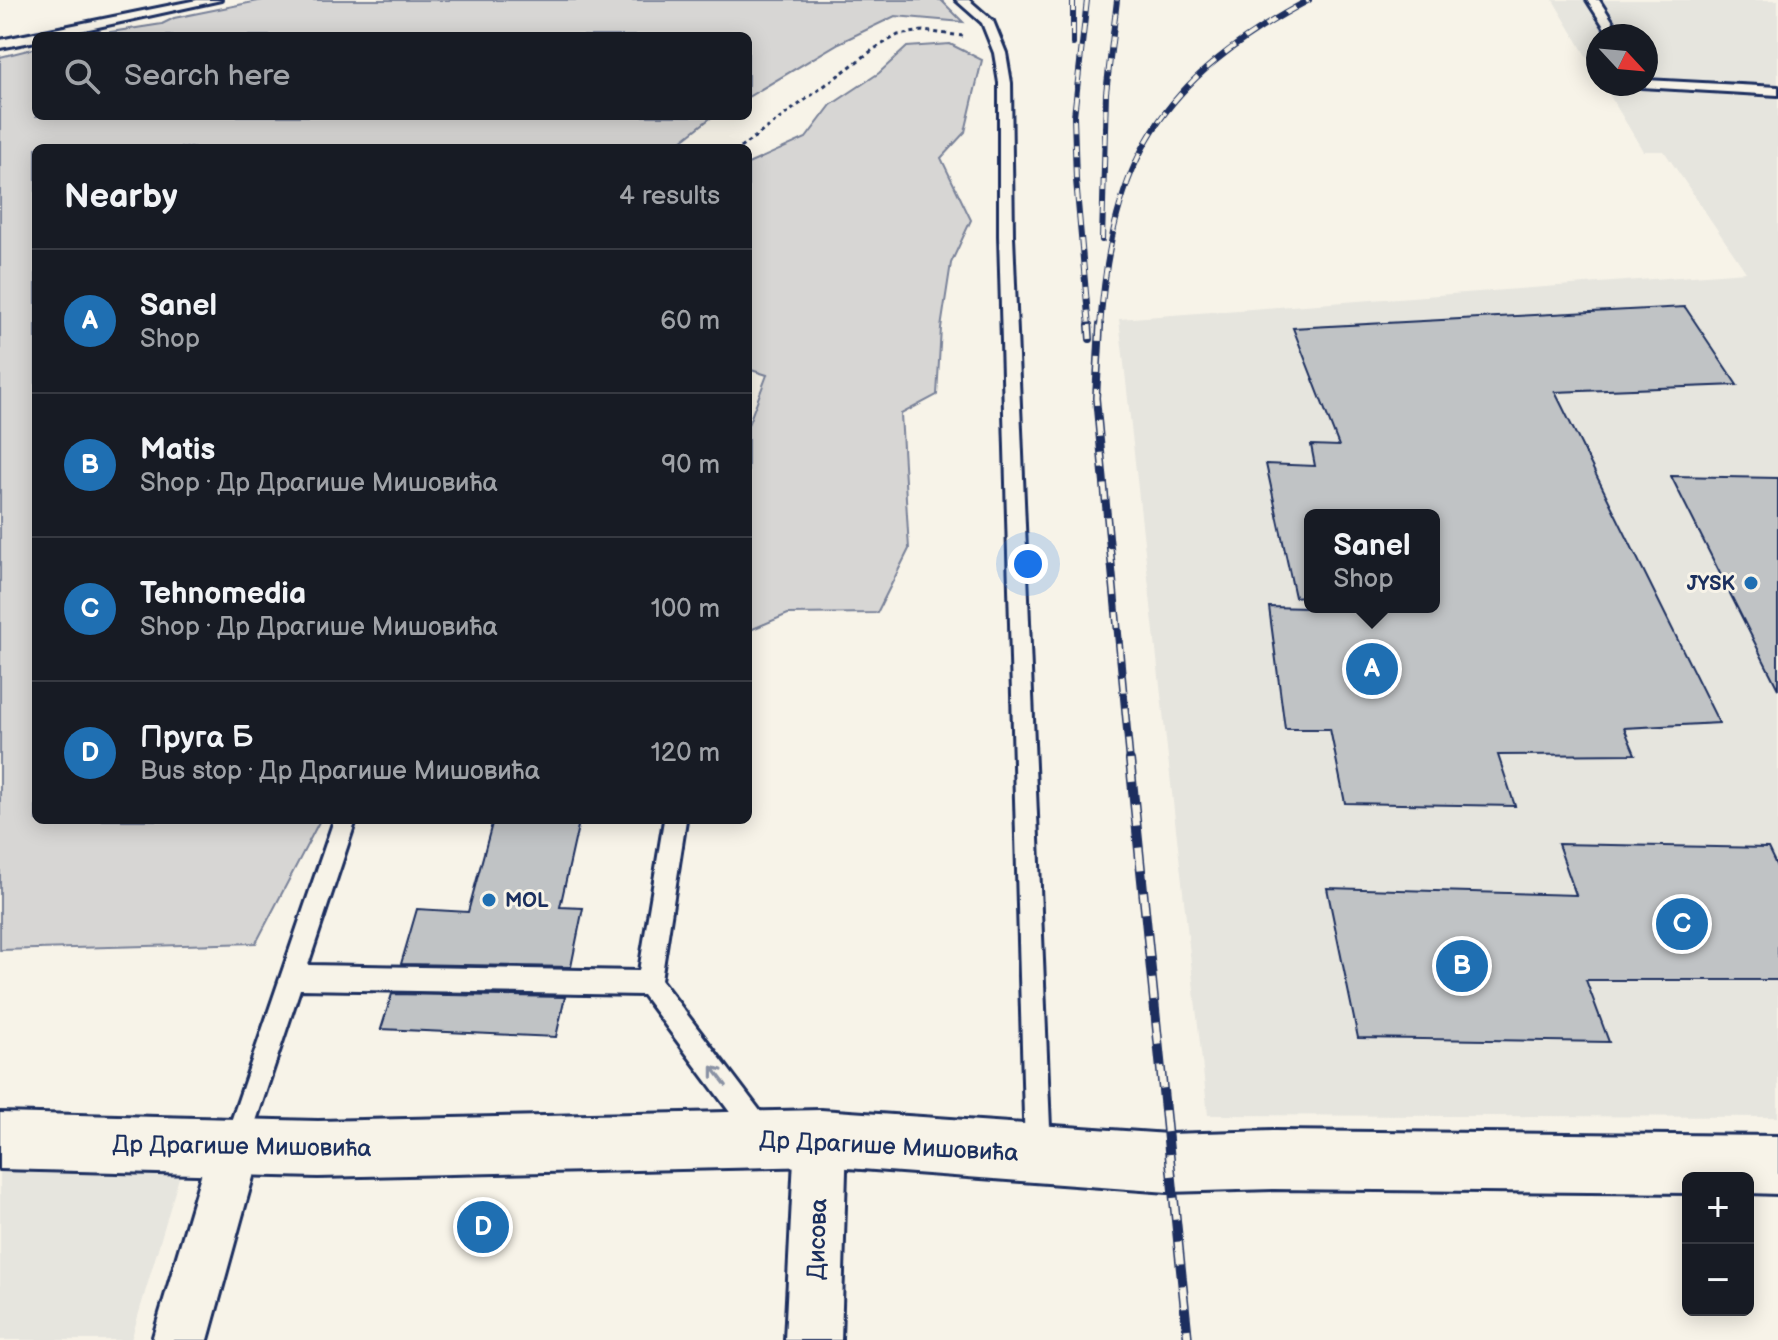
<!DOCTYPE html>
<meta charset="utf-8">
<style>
body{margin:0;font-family:"Balsamiq Sans",sans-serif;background:#242831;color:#f1f3f6}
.controls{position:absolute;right:24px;bottom:24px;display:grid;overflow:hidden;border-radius:12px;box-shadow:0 4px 20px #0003}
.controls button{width:72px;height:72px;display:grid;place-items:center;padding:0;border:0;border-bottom:2px solid #363941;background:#171b24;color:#f1f3f6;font:40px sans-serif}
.compass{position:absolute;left:1586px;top:24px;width:72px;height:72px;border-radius:50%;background:#171b24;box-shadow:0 4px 20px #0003;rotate:116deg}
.you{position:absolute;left:1028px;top:564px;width:28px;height:28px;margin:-20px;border:6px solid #fff;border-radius:50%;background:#1a73e8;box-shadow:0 0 0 12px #1a73e833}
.badge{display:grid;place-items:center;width:52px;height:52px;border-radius:50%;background:#1f6fb2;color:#fff;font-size:26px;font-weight:700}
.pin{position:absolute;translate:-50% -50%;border:4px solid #fff;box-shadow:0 2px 8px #0006}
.popup{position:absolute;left:1304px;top:509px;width:136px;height:104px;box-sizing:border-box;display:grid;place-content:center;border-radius:12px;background:#171b24;filter:drop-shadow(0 2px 6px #0005);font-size:26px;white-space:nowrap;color:#9ea1a6}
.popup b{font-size:30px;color:#f1f3f6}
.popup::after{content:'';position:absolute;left:50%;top:100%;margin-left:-16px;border:16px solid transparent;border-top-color:#171b24}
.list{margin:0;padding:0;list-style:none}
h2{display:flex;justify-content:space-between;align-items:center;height:104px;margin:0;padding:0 32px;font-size:34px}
h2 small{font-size:26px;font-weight:400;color:#9ea1a6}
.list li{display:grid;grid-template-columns:52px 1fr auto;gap:24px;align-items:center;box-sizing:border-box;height:144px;padding:0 32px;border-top:2px solid #363941}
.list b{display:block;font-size:30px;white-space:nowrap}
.list p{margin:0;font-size:26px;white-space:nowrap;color:#9ea1a6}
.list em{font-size:26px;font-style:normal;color:#9ea1a6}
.icon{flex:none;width:44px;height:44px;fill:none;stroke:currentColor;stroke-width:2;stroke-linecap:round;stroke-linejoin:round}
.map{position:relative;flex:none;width:1778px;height:1340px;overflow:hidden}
.search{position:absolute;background:#171b24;box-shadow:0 4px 20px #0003;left:32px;top:32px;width:720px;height:88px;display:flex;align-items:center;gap:20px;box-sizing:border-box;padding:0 28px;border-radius:12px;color:#9ea1a6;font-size:30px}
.panel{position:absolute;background:#171b24;box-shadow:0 4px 20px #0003;left:32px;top:144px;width:720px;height:680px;border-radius:12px}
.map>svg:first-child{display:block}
</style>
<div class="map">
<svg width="1778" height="1340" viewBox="0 0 1778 1340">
<rect width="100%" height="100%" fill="#f7f3e8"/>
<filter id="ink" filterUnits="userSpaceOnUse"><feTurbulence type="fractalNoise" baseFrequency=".0125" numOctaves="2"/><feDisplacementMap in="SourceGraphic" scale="16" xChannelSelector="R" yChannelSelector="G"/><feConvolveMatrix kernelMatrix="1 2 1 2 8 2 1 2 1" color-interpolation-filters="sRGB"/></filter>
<g filter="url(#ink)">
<path fill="#e6e5de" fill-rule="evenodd" d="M1553,0h225v1117l-570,-2 -89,-796 627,-47 -82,-121h-21l-40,-67h43v-48h-48v40zM1310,515h124v92h-124z
M0,1163l183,1 -52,176h-131z"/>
<path fill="#d7d6d4" stroke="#798299" stroke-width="2" d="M263,0h678l22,22 -68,-6 -56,27 -91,54v-61h-663l77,-12 12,-6z
M950,44l32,16 -17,72 -24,26 30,62 -20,43 -10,65 -4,67 -36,19 8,135 -32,64 -89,1 -40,17v-206l19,-50 -19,-6v-205l58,-26 25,-33 48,-32 28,-26z
M36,48v68h677l-41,32h-636v672h284l-64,123 -256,7v-893z"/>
<path fill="#c0c3c5" stroke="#1b2f5e" stroke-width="2" d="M1685,307l52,78 -182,7 164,331 -95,5 11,26 -137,1 17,51 -170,-3 -15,-74h-45l-16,-122 165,4v-96h-124v80l-15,2 -29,-133 49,2 -4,-21 28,1 -46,-118z
M1671,476l107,2v211z
M493,820l86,2 -19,85 23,1 -12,59 -170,-3 16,-55 51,3z
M1558,844l210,4 10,21v111h-192l23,62 -251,-4 -31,-150 249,7z
M392,994l173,3 -9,40 -175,-8z"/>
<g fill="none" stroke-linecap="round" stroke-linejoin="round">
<g stroke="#1b2f5e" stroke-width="6">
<path id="service" d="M197,0h24l-164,36h-21v5l-36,7v-8z
M956,0h13l24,21 13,32 5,30 2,153 38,916 -4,9 -9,4 -9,-4 -4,-9 -26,-916v-153l-5,-30 -12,-30z
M1587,0h12l23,36h-12z
M1646,80l132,7v8l-137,-8 -1,-3h6z
M334,820h22l-48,145 331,6 25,-151h22l-25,160 109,144 4,9 -4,9 -9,4 -9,-4 -109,-147 -343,-6 -54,162 -9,4 -9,-4 -4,-9z"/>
</g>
<g stroke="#1b2f5e" stroke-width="6">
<path id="minor" d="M821,1112l18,8 8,18 -6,202h-56l10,-202 8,-18z
M235,1122l18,8 8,18 -53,192h-56l57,-192 8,-18z"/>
</g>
<g stroke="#1b2f5e" stroke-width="6">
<path id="secondary" d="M821,1110l347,24 105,-3 505,5v58l-30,-1v-15h-60v15l-415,-4 -105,3 -347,-26 -503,11 -318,-8v-56l318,8z"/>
</g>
<path stroke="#1b2f5e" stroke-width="3" stroke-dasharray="4 4" stroke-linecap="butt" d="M740,148l134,-99 24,-14 25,-4 40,5"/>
<use href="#service" fill="#f7f3e8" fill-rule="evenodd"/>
<use href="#minor" fill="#f7f3e8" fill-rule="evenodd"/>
<use href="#secondary" fill="#f7f3e8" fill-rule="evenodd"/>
<g stroke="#1b2f5e" stroke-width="6">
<path id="rail-far2" d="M1073,0v44
M1087,0l-13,116 2,64 13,147
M1102,240l4,-147 11,-93
M1100,327c13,-169 59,-247 209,-327"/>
</g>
<g stroke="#1b2f5e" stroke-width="8">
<path id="rail-far1" d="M1089,325l1,14
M1100,325l-4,73 34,364"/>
</g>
<g stroke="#1b2f5e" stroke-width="10">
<path id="rail" d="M1130,760l58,580"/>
</g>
<use href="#rail-far2" stroke="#f7f3e8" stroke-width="4" stroke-dasharray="12" stroke-linecap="butt"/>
<use href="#rail-far1" stroke="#f7f3e8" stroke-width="5" stroke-dasharray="16" stroke-linecap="butt"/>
<use href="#rail" stroke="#f7f3e8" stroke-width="7" stroke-dasharray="22" stroke-linecap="butt"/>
</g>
<defs><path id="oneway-shaft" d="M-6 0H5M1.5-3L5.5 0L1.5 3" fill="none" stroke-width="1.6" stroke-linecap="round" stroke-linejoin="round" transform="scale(2)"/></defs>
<use stroke="#8991a3" href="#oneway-shaft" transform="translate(719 1076) rotate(-127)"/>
</g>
<g fill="#1f6fb2" stroke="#f7f3e8" stroke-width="3">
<circle cx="1751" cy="583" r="8"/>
<circle cx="489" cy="900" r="8"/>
</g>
<g text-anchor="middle" stroke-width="6" stroke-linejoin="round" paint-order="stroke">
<g font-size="20" font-weight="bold" fill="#1b2f5e" stroke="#f7f3e8" text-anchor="end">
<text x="1735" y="590">JYSK</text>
<text x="505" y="907" text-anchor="start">MOL</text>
</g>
<g font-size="24" fill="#1b2f5e" stroke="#f7f3e8">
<text transform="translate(242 1146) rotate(1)" y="8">Др Драгише Мишовића</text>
<text transform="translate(889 1146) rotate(3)" y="8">Др Драгише Мишовића</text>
<text transform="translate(817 1239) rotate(-88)" y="8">Дисова</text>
</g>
</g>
</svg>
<div class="controls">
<button>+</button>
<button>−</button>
</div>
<svg class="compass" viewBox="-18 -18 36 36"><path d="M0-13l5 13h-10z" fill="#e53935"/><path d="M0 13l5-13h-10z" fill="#9ea1a6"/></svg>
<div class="you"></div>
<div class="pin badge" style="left:1372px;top:669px">A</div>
<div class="popup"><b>Sanel</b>Shop</div>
<div class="pin badge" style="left:1462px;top:966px">B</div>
<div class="pin badge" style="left:1682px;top:924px">C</div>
<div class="pin badge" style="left:483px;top:1227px">D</div>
<div class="search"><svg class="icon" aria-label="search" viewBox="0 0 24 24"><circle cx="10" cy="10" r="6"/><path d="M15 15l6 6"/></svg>Search here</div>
<section class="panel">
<h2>Nearby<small>4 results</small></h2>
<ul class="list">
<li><span class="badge">A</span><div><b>Sanel</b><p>Shop</p></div><em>60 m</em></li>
<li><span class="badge">B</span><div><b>Matis</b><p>Shop · Др Драгише Мишовића</p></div><em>90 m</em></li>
<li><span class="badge">C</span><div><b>Tehnomedia</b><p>Shop · Др Драгише Мишовића</p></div><em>100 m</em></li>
<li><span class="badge">D</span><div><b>Пруга Б</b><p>Bus stop · Др Драгише Мишовића</p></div><em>120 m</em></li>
</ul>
</section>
</div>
